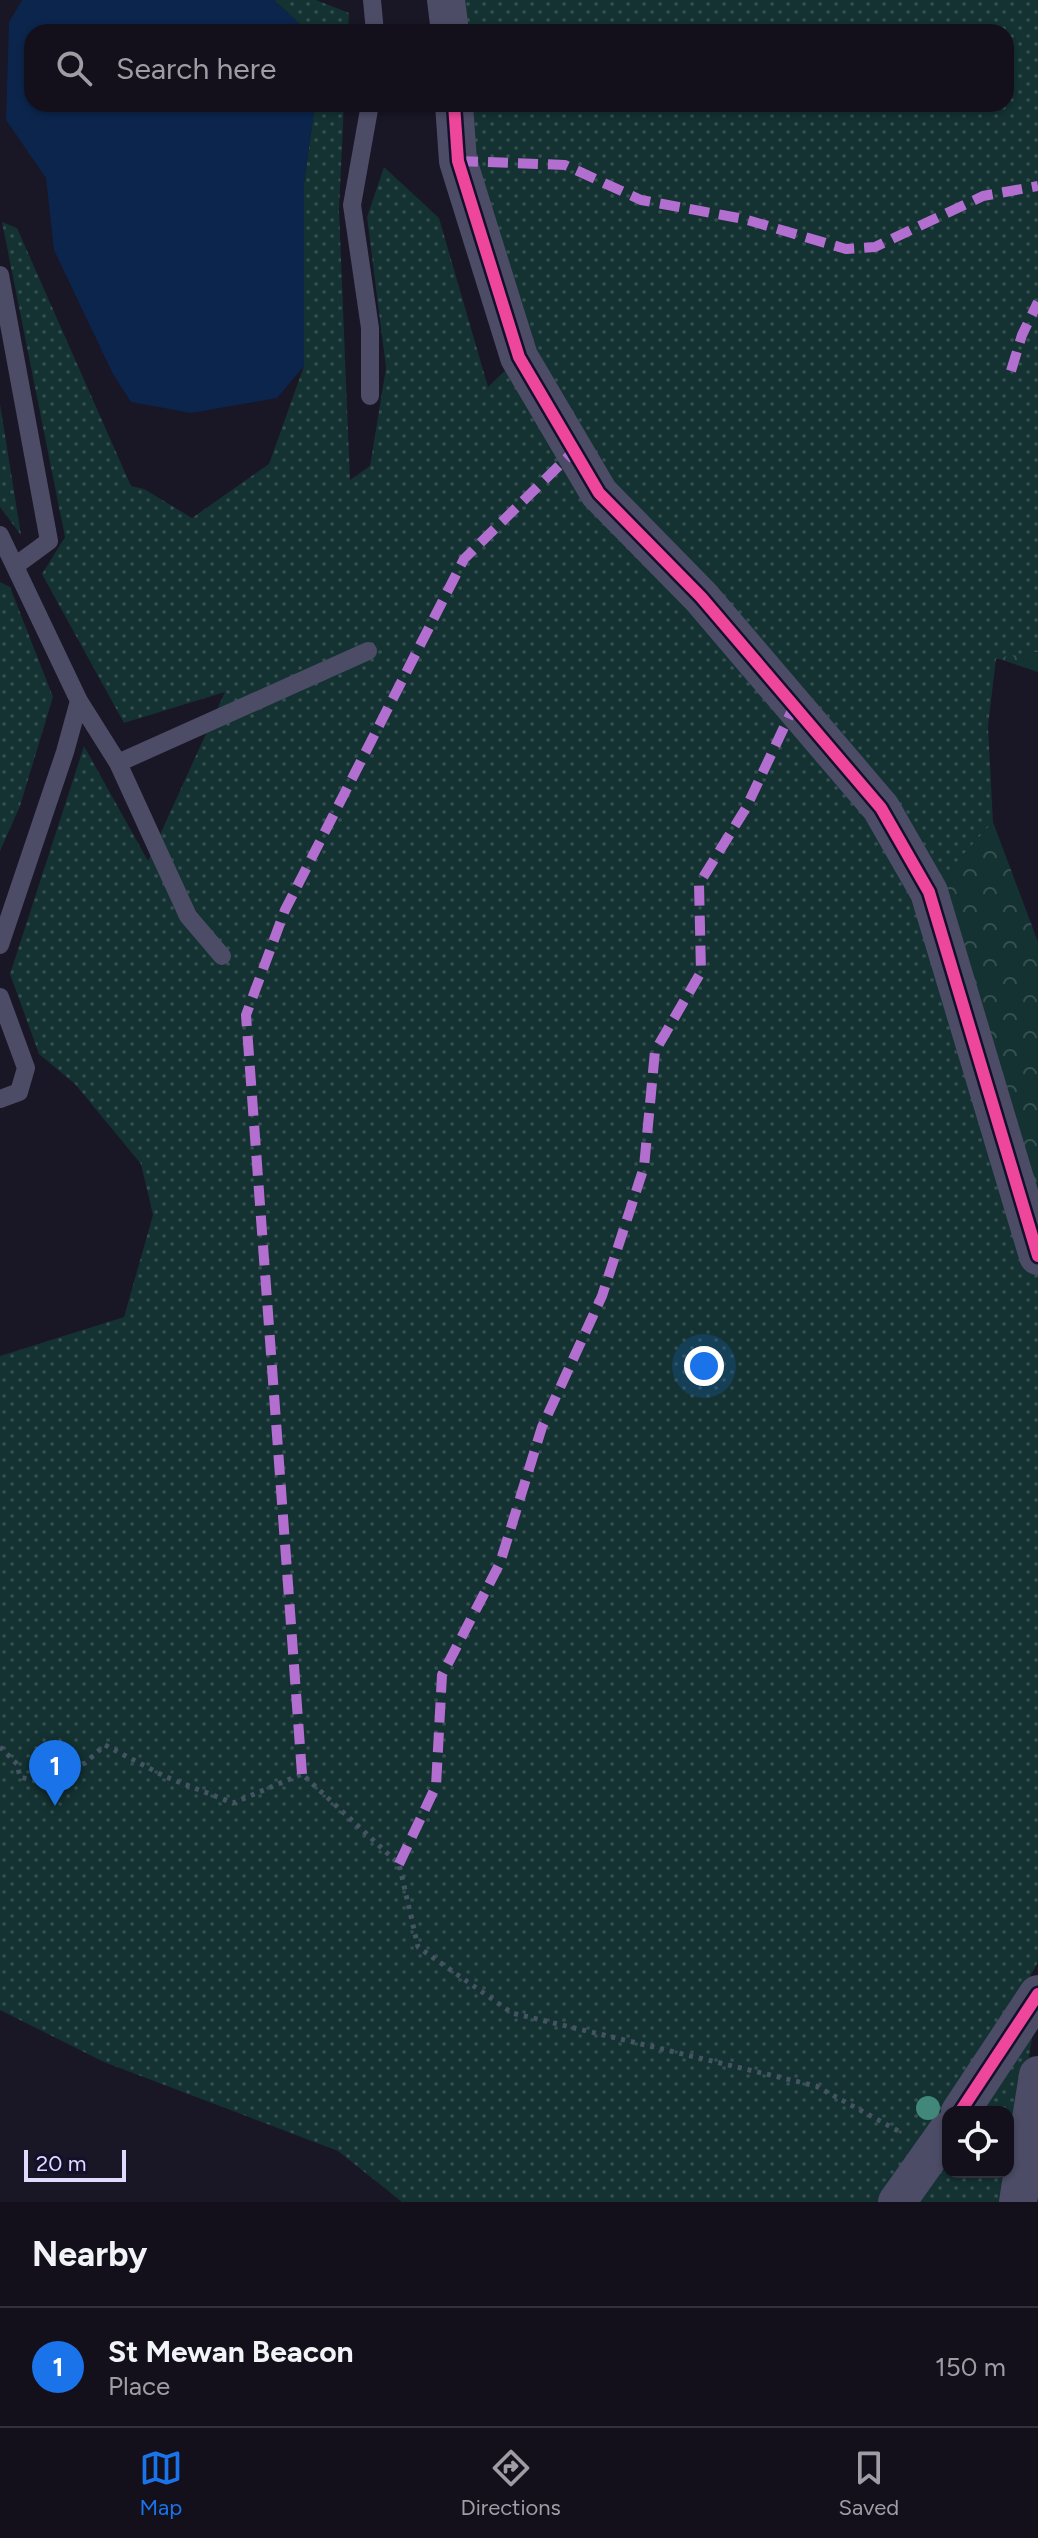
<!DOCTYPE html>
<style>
body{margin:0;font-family:Figtree,sans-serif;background:#1c1925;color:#f1f3f6}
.controls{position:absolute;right:24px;bottom:24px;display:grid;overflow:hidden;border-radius:16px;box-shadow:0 2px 6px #0004}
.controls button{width:72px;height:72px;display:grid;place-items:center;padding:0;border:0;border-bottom:2px solid #32303b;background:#13101c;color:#f1f3f6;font:40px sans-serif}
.scale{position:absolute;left:24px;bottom:20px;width:102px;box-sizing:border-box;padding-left:8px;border:4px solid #dedbff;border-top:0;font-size:22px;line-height:28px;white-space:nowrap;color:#dedbff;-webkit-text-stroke:6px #14102c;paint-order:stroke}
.you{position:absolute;left:704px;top:1366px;width:28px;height:28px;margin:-20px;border:6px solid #fff;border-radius:50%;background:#1a73e8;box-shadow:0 0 0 12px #1a73e833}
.badge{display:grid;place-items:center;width:52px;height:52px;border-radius:50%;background:#1a73e8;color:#fff;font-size:26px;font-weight:700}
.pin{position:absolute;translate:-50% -66px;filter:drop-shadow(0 2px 4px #0008)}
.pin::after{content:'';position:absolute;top:42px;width:28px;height:24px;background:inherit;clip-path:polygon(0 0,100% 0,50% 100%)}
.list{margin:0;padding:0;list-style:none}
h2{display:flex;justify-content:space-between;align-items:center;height:104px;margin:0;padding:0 32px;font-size:34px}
h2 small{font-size:26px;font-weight:400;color:#9d9da3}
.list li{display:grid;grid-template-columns:52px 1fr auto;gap:24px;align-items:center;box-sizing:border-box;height:120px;padding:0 32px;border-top:2px solid #32303b}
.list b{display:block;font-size:30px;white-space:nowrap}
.list p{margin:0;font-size:26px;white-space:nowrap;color:#9d9da3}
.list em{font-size:26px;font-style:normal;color:#9d9da3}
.icon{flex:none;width:44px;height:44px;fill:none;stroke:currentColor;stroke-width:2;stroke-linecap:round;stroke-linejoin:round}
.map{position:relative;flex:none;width:1038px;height:2202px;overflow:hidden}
.search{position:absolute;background:#13101c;box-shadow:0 2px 6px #0004;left:24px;right:24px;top:24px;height:88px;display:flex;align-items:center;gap:20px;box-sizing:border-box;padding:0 28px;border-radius:24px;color:#9d9da3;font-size:30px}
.sheet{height:224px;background:#13101c}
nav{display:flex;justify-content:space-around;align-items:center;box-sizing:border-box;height:112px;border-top:2px solid #32303b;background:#13101c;font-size:22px;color:#9d9da3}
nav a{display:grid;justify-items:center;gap:4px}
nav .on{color:#1a73e8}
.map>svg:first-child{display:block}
</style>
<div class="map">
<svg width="1038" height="2202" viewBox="0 0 1038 2202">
<defs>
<pattern id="grass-dots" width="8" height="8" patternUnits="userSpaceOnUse" patternTransform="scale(2)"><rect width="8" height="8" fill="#143232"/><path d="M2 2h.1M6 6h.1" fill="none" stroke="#364f51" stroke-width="1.8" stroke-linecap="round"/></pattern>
<pattern id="forest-crowns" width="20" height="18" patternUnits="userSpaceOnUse" patternTransform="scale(2)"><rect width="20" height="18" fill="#143232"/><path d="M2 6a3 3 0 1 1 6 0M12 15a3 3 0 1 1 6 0" fill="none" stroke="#364f51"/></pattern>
</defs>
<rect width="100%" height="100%" fill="#191626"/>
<path fill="url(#grass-dots)" d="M274,0h42l33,13 -1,19h-40z
M446,0h592v652l-42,7 -8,67 5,96 -63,70 108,364v706l-83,150 -7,36v24h60v-60h-28l56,-98 -26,157 1,31h-609l-64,-51 -234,-89 -104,-52v-654l124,-39 29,-102 -12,-51 -66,-80 -36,-30 -29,-80 74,-228 64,115 77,-169 -101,31 -82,-149 23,-37 -63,-315 15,6 114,258 13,3 48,29 77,-54 35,-98v-183l11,-79h29l-5,106 11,270 20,-14 16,-98 -19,-151 17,-50 55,51 49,169 31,-30 -65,-253h552v-72h-556z
M0,404l21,131 -21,-28z
M0,582l10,5 43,110 -33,109 -20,45z"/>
<path fill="url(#forest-crowns)" d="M1038,652v20l-42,-14z
M993,822l45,120v314l-109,-364z"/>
<path fill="#0c254c" d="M22,0h252l34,32h-276v72h283l-11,79v183l-27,32 -86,15 -60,-11 -18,-28 -59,-124 -8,-72 -40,-58 3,-98z"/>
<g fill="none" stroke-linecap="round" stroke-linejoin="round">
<path stroke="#455363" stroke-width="5" stroke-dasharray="4 6" stroke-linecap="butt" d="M0,1747l17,17 3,13 36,9 7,-12 22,-11 20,-18 61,32 67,26 69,-29 97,90 19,83 94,66 304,73 86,47"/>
<path stroke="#4c4c66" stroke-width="18" d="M372,0l3,32
M0,275l49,266 -34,25
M370,396v-68l-18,-123 18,-101
M0,535l79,166 -14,51 -65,193
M79,701l39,62 70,153 34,40
M118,763l250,-112
M0,997l26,71 -7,24 -19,7"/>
<path stroke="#4c4c66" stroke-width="38" d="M446,0l4,32
M454,104l4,57 61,196 80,136 102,104 180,211 48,84 109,364
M960,2112l78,-118
M897,2202l51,-72
M1018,2202l20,-127"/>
<path stroke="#b36fd0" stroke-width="10" stroke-dasharray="20 10" stroke-linecap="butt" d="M458,161l107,4 76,35 103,19 102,30 29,-2 108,-51 55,-10
M1011,371l11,-36 16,-33
M302,1774l-56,-759 39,-105 179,-351 110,-108
M399,1864l37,-78 6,-111 58,-112 42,-136 60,-131 42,-129 11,-116 46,-79 -2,-88 47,-76 48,-102"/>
<g stroke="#14102c" stroke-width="17">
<path id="cycleway" d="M454,104l4,57 61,196 80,136 102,104 180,211 48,84 109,364
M960,2112l78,-118"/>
</g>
<use href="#cycleway" stroke="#ed469a" stroke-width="12"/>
</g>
<circle fill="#41887a" cx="928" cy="2108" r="12"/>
</svg>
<div class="controls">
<button><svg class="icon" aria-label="locate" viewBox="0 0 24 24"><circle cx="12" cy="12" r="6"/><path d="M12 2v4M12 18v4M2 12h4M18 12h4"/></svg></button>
</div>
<div class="scale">20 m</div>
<div class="you"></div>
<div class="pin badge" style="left:55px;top:1806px">1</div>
<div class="search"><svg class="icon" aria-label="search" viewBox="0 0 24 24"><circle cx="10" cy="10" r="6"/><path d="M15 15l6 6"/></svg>Search here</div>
</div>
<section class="sheet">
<h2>Nearby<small></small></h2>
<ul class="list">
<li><span class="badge">1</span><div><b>St Mewan Beacon</b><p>Place</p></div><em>150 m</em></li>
</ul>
</section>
<nav>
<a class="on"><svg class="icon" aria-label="map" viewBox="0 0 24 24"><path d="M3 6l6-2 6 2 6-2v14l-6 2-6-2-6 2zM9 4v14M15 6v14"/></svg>Map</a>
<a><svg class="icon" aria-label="directions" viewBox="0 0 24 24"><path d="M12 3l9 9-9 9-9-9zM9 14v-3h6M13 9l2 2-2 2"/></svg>Directions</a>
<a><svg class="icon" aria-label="saved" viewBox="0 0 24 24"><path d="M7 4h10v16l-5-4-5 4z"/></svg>Saved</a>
</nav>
